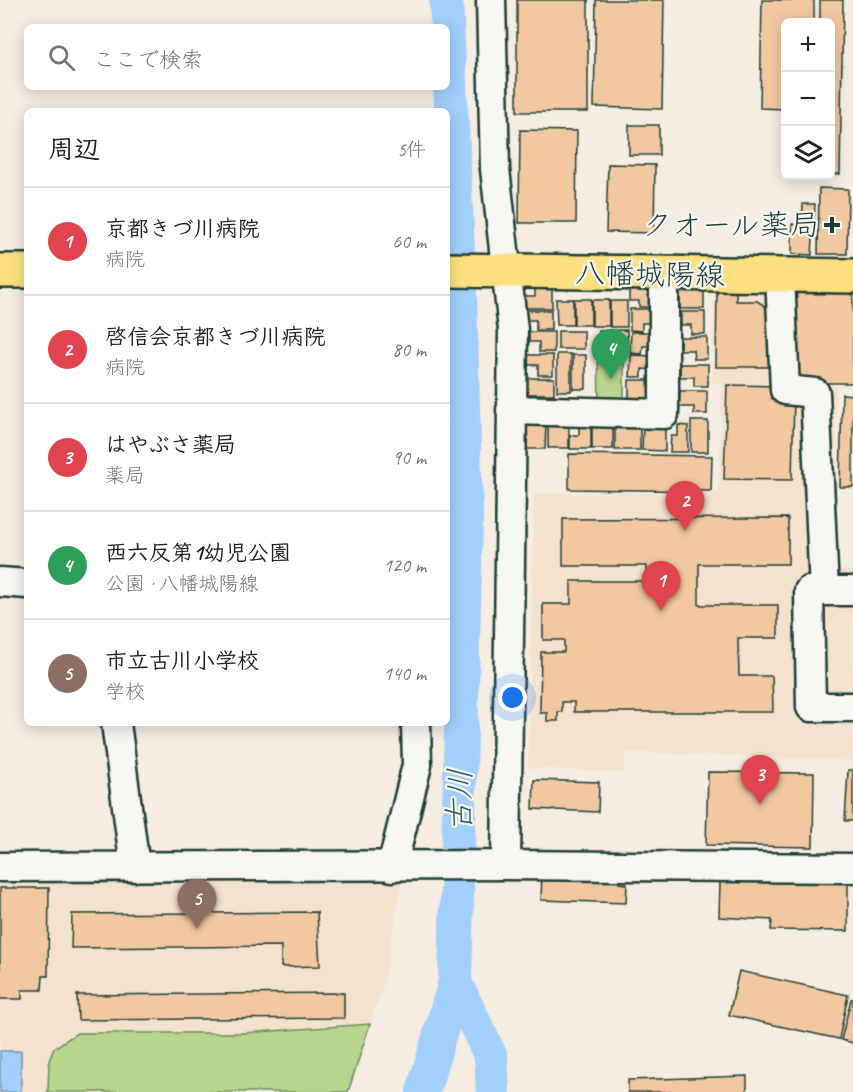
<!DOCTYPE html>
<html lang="ja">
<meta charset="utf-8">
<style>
body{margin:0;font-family:Caveat,"Klee One",sans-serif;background:#f6f6f6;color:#202124}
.controls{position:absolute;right:18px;top:18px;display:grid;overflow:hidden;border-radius:9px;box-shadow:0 3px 15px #0003}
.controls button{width:54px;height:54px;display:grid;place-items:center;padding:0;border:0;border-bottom:2px solid #e0e0e0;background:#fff;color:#202124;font:30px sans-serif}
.you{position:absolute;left:513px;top:698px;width:21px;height:21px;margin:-15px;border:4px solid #fff;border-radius:50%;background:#1a73e8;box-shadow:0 0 0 9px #1a73e833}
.badge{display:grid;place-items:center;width:39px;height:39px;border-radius:50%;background:#1f3d34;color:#fff;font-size:20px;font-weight:700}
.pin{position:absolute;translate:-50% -50px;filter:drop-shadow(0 2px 3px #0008)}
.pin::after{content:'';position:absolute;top:32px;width:21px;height:18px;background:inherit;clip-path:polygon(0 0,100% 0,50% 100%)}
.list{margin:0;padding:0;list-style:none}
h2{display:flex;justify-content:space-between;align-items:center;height:78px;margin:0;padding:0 24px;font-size:26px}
h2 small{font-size:20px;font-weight:400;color:#757577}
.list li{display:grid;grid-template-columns:39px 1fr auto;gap:18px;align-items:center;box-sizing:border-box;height:108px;padding:0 24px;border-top:2px solid #e0e0e0}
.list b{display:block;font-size:22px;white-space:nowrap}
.list p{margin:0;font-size:20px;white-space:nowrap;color:#757577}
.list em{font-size:20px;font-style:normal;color:#757577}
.icon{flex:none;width:33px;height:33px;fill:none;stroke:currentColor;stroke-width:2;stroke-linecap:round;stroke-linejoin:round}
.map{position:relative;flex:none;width:853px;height:1092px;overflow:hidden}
.search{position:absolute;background:#fff;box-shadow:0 3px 15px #0003;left:24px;top:24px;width:426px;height:66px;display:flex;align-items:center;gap:15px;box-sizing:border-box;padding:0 21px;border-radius:9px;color:#757577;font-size:22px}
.panel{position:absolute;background:#fff;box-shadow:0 3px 15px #0003;left:24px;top:108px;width:426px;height:618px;border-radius:9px}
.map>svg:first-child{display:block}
</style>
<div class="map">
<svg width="853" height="1092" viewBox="0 0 853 1092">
<rect width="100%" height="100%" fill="#f5ede2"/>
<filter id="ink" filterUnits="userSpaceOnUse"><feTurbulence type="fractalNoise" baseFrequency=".0167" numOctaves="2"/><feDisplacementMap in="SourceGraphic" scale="12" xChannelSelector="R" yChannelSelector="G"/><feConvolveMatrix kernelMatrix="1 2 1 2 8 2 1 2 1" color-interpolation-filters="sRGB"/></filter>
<g filter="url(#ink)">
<path fill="#f4e2ce" d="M715,285h76v99l45,2 1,184h16v191l-227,-9 -2,21 -96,-5 6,-275 185,-1 3,-109h-10z
M403,874l-19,109 -36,109h-348v-216z"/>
<path fill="#b8d58e" stroke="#6c8961" stroke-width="1.5" d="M598,353h26v53h-25z
M370,1024l-22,68h-300l1,-31 5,-13 23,-15h165z"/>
<path fill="#a2cffc" stroke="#6e95ac" stroke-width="1.5" d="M0,1051h21v41h-21z"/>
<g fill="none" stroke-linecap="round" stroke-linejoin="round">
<path stroke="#a2cffc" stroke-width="34" d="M455,982l36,75 2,35
M423,1092l32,-110 11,-464 -6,-224 -14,-294"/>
</g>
<path fill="#f2c8a1" stroke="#1f3d34" stroke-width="1.5" d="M517,0h71v112h-71z
M596,0h68l-2,109 -68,-2z
M762,0h52v22h-28v87l-26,-1z
M820,0h23l-3,174h-10v-152h-10z
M629,125h30v30h-30z
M520,130l57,1 -1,92h-57z
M608,164l47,1 -1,68 -48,-1z
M819,188l29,1 -1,65h-29z
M803,204h12l-3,51 -20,-1v-30l10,1z
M655,286v21h-16v-6h-10v-14z
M796,287h57v96h-57z
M535,288h17v20h-27v-12h10z
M680,289h24v20h-24z
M717,290h19v11h21l8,5 3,7 3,54h-55z
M556,299h17v26h-16z
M574,299h17v26h-17z
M592,300h17v26h-17z
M610,301h17v26h-17z
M630,309h24v14h-12v8l-12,-1z
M525,310h26v20h-15v-10h-11z
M681,312h24v22h-14v-9h-10z
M627,330l1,21h-16v-12l-13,1v-9z
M558,331h26v18h-26z
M529,332h25v20h-15v-10h-10z
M631,332h24l-1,14h-11l-1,8 -12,-1z
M680,337h27v22h-13l-1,-9h-13z
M557,354h14v37h-14z
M527,355h26v20h-15v-10h-10z
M573,355h13v34h-13z
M631,355l23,1v14l-12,-1v8h-12z
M680,364h28v22h-14v-9h-14z
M527,378h27v16h-27z
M629,380h23l-1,22h-22z
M727,385l56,1 11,11 -2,83 -68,-1z
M680,391h27v23h-13v-7h-15z
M842,394l11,1v92h-13z
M691,421h17v31h-17z
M524,422h22l-1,27h-21z
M548,422h21v26h-21z
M579,423h12v26h-21v-14h9z
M592,423h21v26h-21z
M615,424h25v26h-25z
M643,424h22v27l-23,-1z
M678,425l10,1v26h-18l1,-16h7z
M569,454l143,2 -1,35 -142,-2z
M788,518v46h-89v41h79v33h-40l1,38h33l1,36h-199v-10h-12v10h-4v9h-11v-8h-7l1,-61h23v-12h-21v-36h28v-23h97l-21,-1v-14h-84v-47z
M848,770h5v51h-8z
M708,772l106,1 -1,74 -107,-2z
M534,780l65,2 -1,30 -65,-3z
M542,871l77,3v9l8,1 -1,19 -85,-3z
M720,882l128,1v48l-77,-1 1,-10 -53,-3z
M0,888h49l-1,88h-5l-1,14h-20v9h-22z
M317,912l3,54 -39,1v-21l-210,2 1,-34z
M739,971l109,24 -9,44 -110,-24z
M344,993v25l-266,2 -1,-25z
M851,999h2v44l-12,-3z
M747,1076v16h-119v-12z"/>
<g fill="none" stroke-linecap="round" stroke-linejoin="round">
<g stroke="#1f3d34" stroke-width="33">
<path id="minor" d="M491,0l4,169 18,161 -7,535
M780,275l5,115 30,3 9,198
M511,410l153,4v-140
M0,582l27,2
M853,591h-44l2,116h42
M116,723l19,144
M0,867l506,-2 347,3
M392,867l25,-102 -1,-42"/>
</g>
<g stroke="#1f3d34" stroke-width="38">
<path id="major" d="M447,270l406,6
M0,271h27"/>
</g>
<use href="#minor" stroke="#f6f6f2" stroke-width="28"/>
<use href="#major" stroke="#fce080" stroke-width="33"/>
</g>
</g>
<path fill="#1f3d34" stroke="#f6f6f2" stroke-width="2" d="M829 216h6v6h6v6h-6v6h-6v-6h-6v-6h6z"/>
<g text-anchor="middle" stroke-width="4.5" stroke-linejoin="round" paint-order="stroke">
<g font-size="30" fill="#1f3d34" stroke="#f6f6f2" text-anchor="end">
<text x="820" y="235">クオール薬局</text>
</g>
<g font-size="30" fill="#1f3d34" stroke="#f6f6f2">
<text transform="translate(650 274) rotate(1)" y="10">八幡城陽線</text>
</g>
<g font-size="32" font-style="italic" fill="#395a5c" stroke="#f6f6f2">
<text transform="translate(459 800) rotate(-89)" y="11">古川</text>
</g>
</g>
</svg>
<div class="controls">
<button>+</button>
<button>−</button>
<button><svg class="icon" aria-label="layers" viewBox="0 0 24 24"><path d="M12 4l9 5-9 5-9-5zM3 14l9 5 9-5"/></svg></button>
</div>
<div class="you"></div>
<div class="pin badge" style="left:661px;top:611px;background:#e0444e">1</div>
<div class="pin badge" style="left:685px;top:531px;background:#e0444e">2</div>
<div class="pin badge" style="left:760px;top:805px;background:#e0444e">3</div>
<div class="pin badge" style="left:611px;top:379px;background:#2e9e5b">4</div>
<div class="pin badge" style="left:197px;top:929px;background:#8d6e63">5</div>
<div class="search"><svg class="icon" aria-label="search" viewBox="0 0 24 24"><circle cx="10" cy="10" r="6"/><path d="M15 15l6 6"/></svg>ここで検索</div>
<section class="panel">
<h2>周辺<small>5件</small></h2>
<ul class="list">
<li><span class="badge" style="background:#e0444e">1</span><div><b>京都きづ川病院</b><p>病院</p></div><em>60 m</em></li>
<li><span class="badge" style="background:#e0444e">2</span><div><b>啓信会京都きづ川病院</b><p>病院</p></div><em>80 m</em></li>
<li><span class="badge" style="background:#e0444e">3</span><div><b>はやぶさ薬局</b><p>薬局</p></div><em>90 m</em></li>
<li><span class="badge" style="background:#2e9e5b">4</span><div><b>西六反第1幼児公園</b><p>公園 · 八幡城陽線</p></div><em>120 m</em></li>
<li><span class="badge" style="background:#8d6e63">5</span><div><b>市立古川小学校</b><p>学校</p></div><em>140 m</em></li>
</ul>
</section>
</div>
